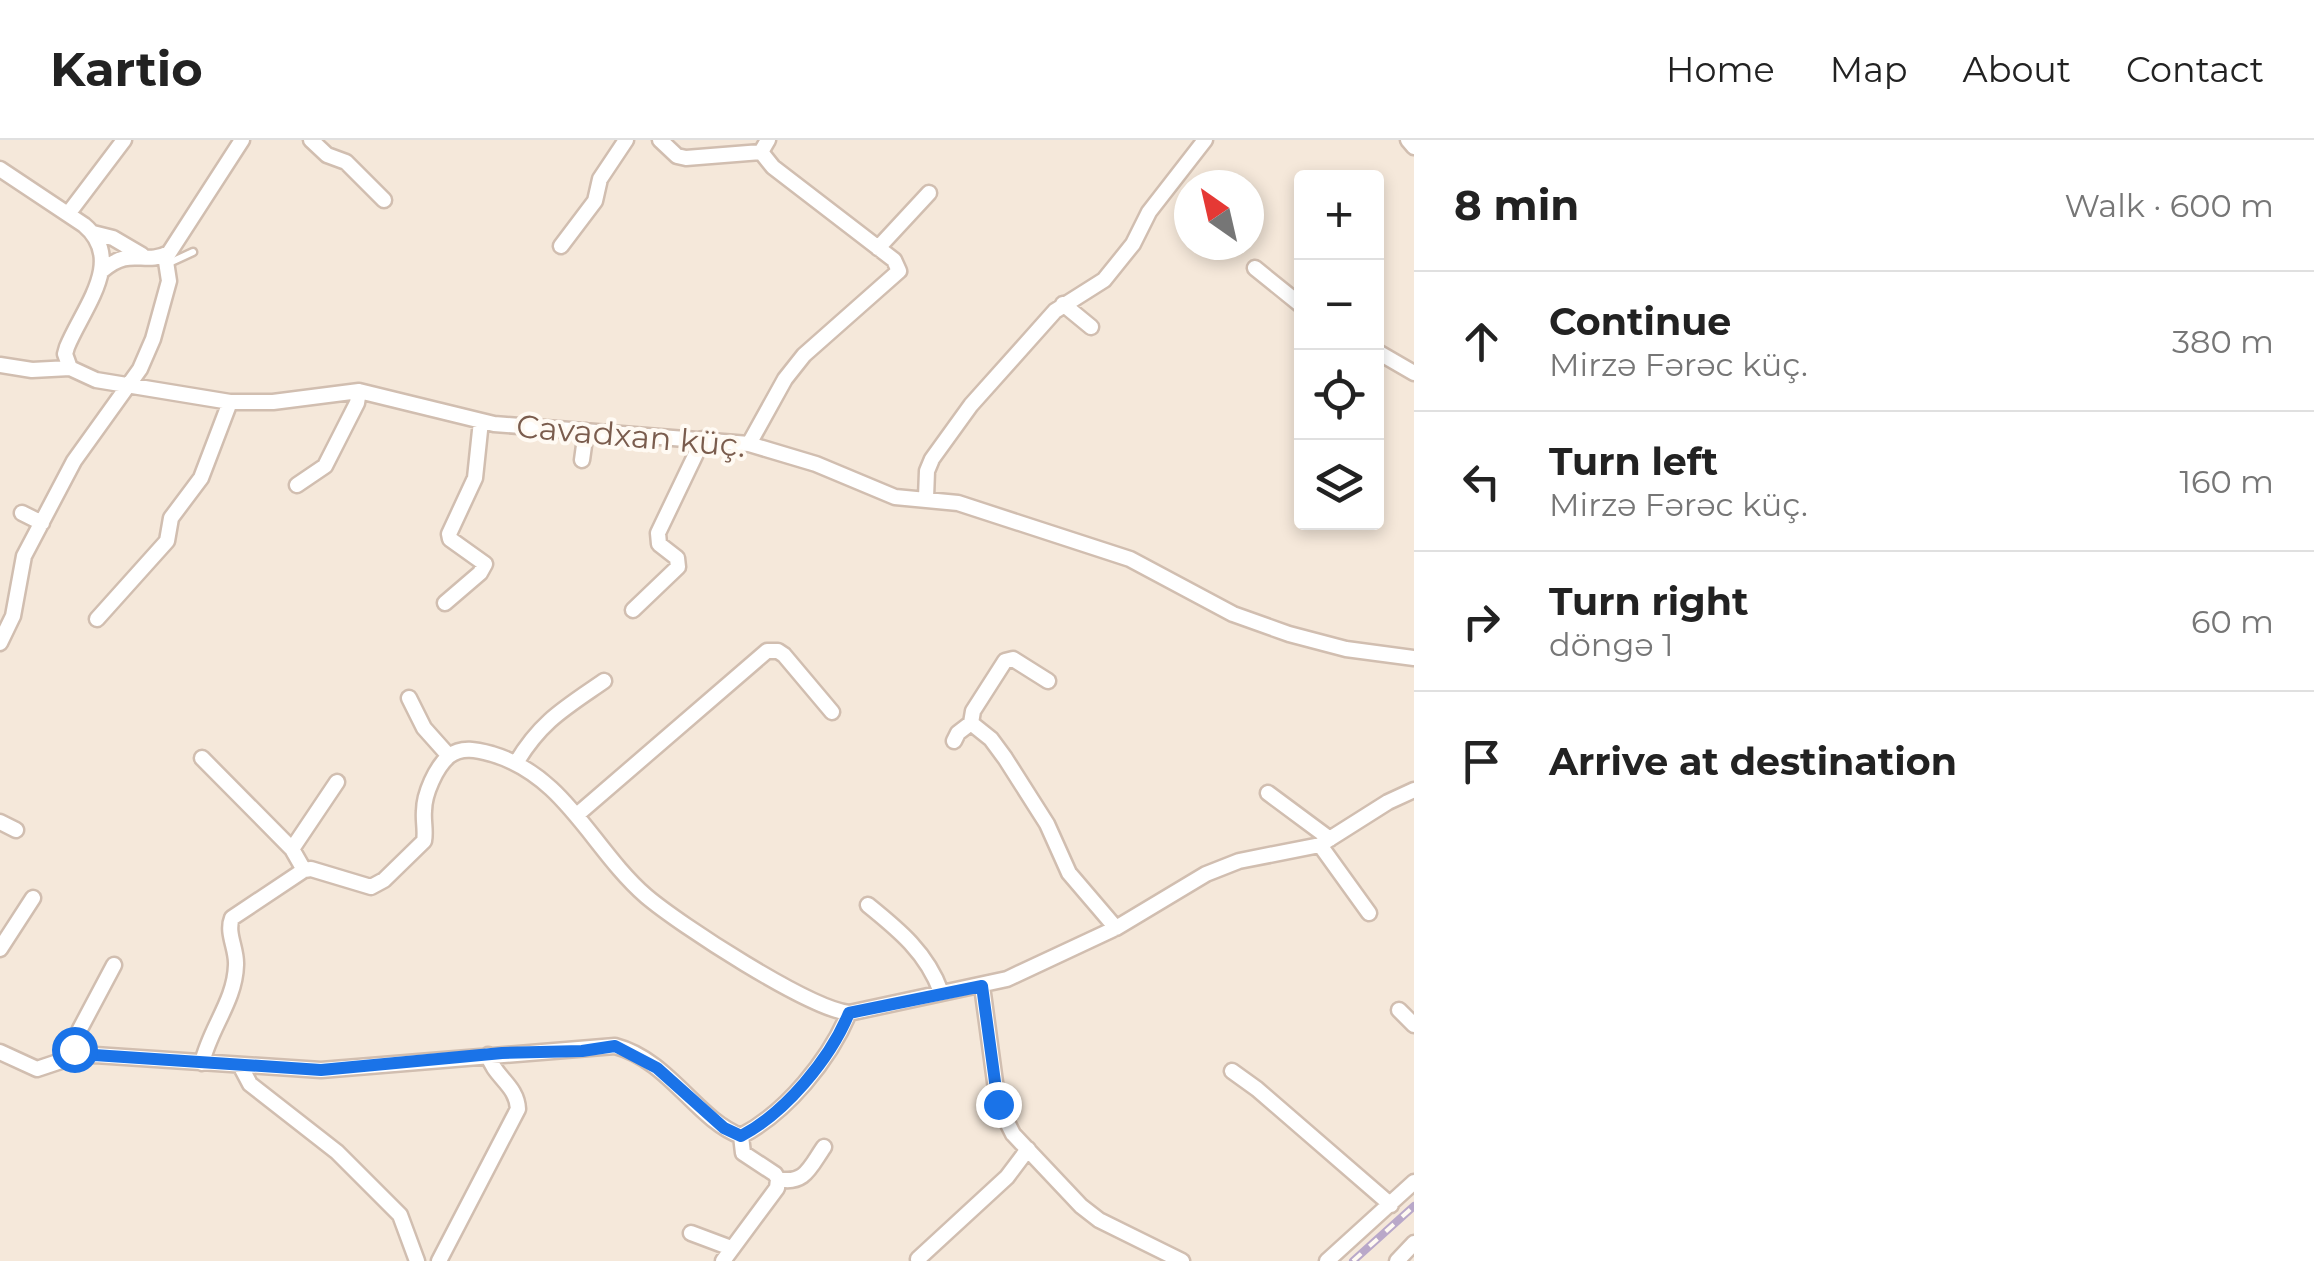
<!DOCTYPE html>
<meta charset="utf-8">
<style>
body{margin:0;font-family:Montserrat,sans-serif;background:#f2f2f2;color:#222}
.controls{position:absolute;right:30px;top:30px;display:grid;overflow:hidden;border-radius:10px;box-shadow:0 5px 15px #0003}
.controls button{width:90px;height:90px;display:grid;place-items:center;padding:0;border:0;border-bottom:2px solid #e0e0e0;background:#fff;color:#222;font:50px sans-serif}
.compass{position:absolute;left:1174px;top:30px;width:90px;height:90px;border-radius:50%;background:#fff;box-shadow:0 5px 15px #0003;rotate:326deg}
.stop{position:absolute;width:30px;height:30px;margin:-22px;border:8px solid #1a73e8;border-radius:50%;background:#fff}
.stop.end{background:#1a73e8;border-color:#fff;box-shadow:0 2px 10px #0008}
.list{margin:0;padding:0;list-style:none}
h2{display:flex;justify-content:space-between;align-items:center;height:130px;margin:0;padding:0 40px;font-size:42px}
h2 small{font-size:32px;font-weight:400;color:#767676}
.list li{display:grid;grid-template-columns:65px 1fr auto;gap:30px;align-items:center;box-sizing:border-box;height:140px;padding:0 40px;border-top:2px solid #e0e0e0}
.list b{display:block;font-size:38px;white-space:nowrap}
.list p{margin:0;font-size:32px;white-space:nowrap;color:#767676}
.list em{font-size:32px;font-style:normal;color:#767676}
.icon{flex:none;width:55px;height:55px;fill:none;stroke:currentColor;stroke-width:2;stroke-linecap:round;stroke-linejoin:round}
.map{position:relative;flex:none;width:1414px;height:1121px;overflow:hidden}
header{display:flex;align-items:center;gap:60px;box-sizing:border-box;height:140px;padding:0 50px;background:#fff;border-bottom:2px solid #e0e0e0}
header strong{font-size:48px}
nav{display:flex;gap:55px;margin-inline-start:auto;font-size:35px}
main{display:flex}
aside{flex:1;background:#fff}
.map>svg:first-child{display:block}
</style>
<header>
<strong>Kartio</strong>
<nav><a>Home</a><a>Map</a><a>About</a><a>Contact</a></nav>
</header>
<main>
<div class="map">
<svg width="1414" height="1121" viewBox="0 0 1414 1121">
<rect width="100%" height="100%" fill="#fdf6ec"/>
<path fill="#f5e8da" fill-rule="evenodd" d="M0,0h1414v1121h-1414zM1302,38h74v344h-74zM1189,45h60v60h-60z"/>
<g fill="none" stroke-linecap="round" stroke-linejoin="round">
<g stroke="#d1beb0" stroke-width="11">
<path id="lane" d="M167,124l26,-12"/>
</g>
<g stroke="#d1beb0" stroke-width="19">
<path id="street" d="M311,0l16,15 19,7 38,38
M660,0l17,16 9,2 75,-6
M1408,0l6,7
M0,29l84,56c42,35 -1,83 -17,122l-2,7 5,14
M68,74l56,-74
M93,93l20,5 29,17
M561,106l34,-45 5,-22 26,-39
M878,108l51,-55
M1255,128l47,38
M103,130c28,-24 41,-4 66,-17l73,-113
M1063,164l28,23
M1376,211l38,22
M0,225l32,5 38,-2 26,12 134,22h43l86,-11 135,33 255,20 67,20 79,33 63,6 172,56 103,55 56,20 57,15 68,9
M749,304l36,-65 19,-24 95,-84 -5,-11 -121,-93 -12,-15 7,-12
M582,320l4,-29
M297,345l28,-19 32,-63 2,-12
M926,358l1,-27 5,-12 39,-54 84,-94 49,-31 29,-36 16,-32 56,-72
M22,373l20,10
M445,463l35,-30 5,-9 -35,-25 -1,-5 26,-56 6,-57
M633,470l45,-43 -1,-9 -18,-14 -1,-11 45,-94
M97,479l70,-78 4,-23 30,-40 29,-76
M0,503l13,-27 11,-60 50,-95 66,-92 13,-30 16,-58 -4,-26
M1048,541l-35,-22 -8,2 -32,50 -2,12 20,16 14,19 42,66 22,49 47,55
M409,558l15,30 25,28
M954,601l4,-8 13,-10
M202,618l90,91 12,21
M516,623c25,-42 49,-55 88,-82
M1268,653l62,46
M578,674l189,-163h11l6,4 48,57
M0,682l16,8
M1320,705l49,68
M292,709l45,-67
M868,765c31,25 59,48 73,87
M0,809l33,-51
M982,846l16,118 15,30 68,72 18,14 83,41
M1399,870l15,15
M0,912l37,17 36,-12 22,-2 226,15 294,-24c54,14 82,74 126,90 46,-24 88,-76 108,-123l158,-34 109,-51 90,-54 33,-13 81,-16 68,-43 26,-12
M73,917l7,-28 34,-64
M202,923c8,-35 33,-62 34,-98 1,-16 -10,-32 -4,-47l72,-48 7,-1 60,18 13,-7 40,-39c2,-10 -1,-20 0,-30 0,-17 12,-44 25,-55 13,-10 28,-6 43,-2 74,22 100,95 154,142 34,29 162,112 203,117
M241,927l9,17 87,68 63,63 17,46
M1232,931l25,18 134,116
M778,1039c27,6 32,-12 46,-32
M691,1093l40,15
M918,1119l89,-82 21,-28
M439,1121l79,-152c-1,-24 -24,-32 -30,-54
M723,1121l54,-73 1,-9 -3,-5 -32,-21 -2,-17
M1327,1121l87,-79
M1397,1121l17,-18"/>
</g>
<use href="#lane" stroke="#fff" stroke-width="6"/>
<use href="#street" stroke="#fff" stroke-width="14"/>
<g stroke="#b9a8c9" stroke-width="8">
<path id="rail" d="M1353,1121l61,-55"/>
</g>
<use href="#rail" stroke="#fffaf3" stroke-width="4" stroke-dasharray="11" stroke-linecap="butt"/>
</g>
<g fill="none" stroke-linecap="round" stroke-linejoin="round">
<path stroke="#1a73e8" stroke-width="12" d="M74,909l-1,8 21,-2 227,15 181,-17 80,-2 33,-5 42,22 67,60 17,8c44,-23 89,-77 108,-123l133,-27 16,118"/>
</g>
<g text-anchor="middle" stroke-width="8" stroke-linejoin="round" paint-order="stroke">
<g font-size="32" fill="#7a5c4d" stroke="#fffaf3">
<text transform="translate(631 296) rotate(5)" y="11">Cavadxan küç.</text>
</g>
</g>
</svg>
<div class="controls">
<button>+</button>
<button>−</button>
<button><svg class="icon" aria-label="locate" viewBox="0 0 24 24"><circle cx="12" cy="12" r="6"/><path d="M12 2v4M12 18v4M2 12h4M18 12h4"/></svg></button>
<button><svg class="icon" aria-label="layers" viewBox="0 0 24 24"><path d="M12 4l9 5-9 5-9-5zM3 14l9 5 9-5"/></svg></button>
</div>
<svg class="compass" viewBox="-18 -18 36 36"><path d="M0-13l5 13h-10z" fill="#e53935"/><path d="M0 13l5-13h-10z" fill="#767676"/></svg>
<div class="stop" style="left:74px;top:909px"></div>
<div class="stop end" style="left:998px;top:964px"></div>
</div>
<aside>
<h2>8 min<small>Walk · 600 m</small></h2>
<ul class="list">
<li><svg class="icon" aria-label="ahead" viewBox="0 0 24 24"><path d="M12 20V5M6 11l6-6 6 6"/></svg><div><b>Continue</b><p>Mirzə Fərəc küç.</p></div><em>380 m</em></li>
<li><svg class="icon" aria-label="left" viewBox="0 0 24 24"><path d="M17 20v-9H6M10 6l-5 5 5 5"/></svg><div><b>Turn left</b><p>Mirzə Fərəc küç.</p></div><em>160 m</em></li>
<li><svg class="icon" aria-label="right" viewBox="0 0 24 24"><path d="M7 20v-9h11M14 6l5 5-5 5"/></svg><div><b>Turn right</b><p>döngə 1</p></div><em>60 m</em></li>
<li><svg class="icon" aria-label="arrive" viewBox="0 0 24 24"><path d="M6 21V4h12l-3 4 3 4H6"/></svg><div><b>Arrive at destination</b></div></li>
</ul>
</aside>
</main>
